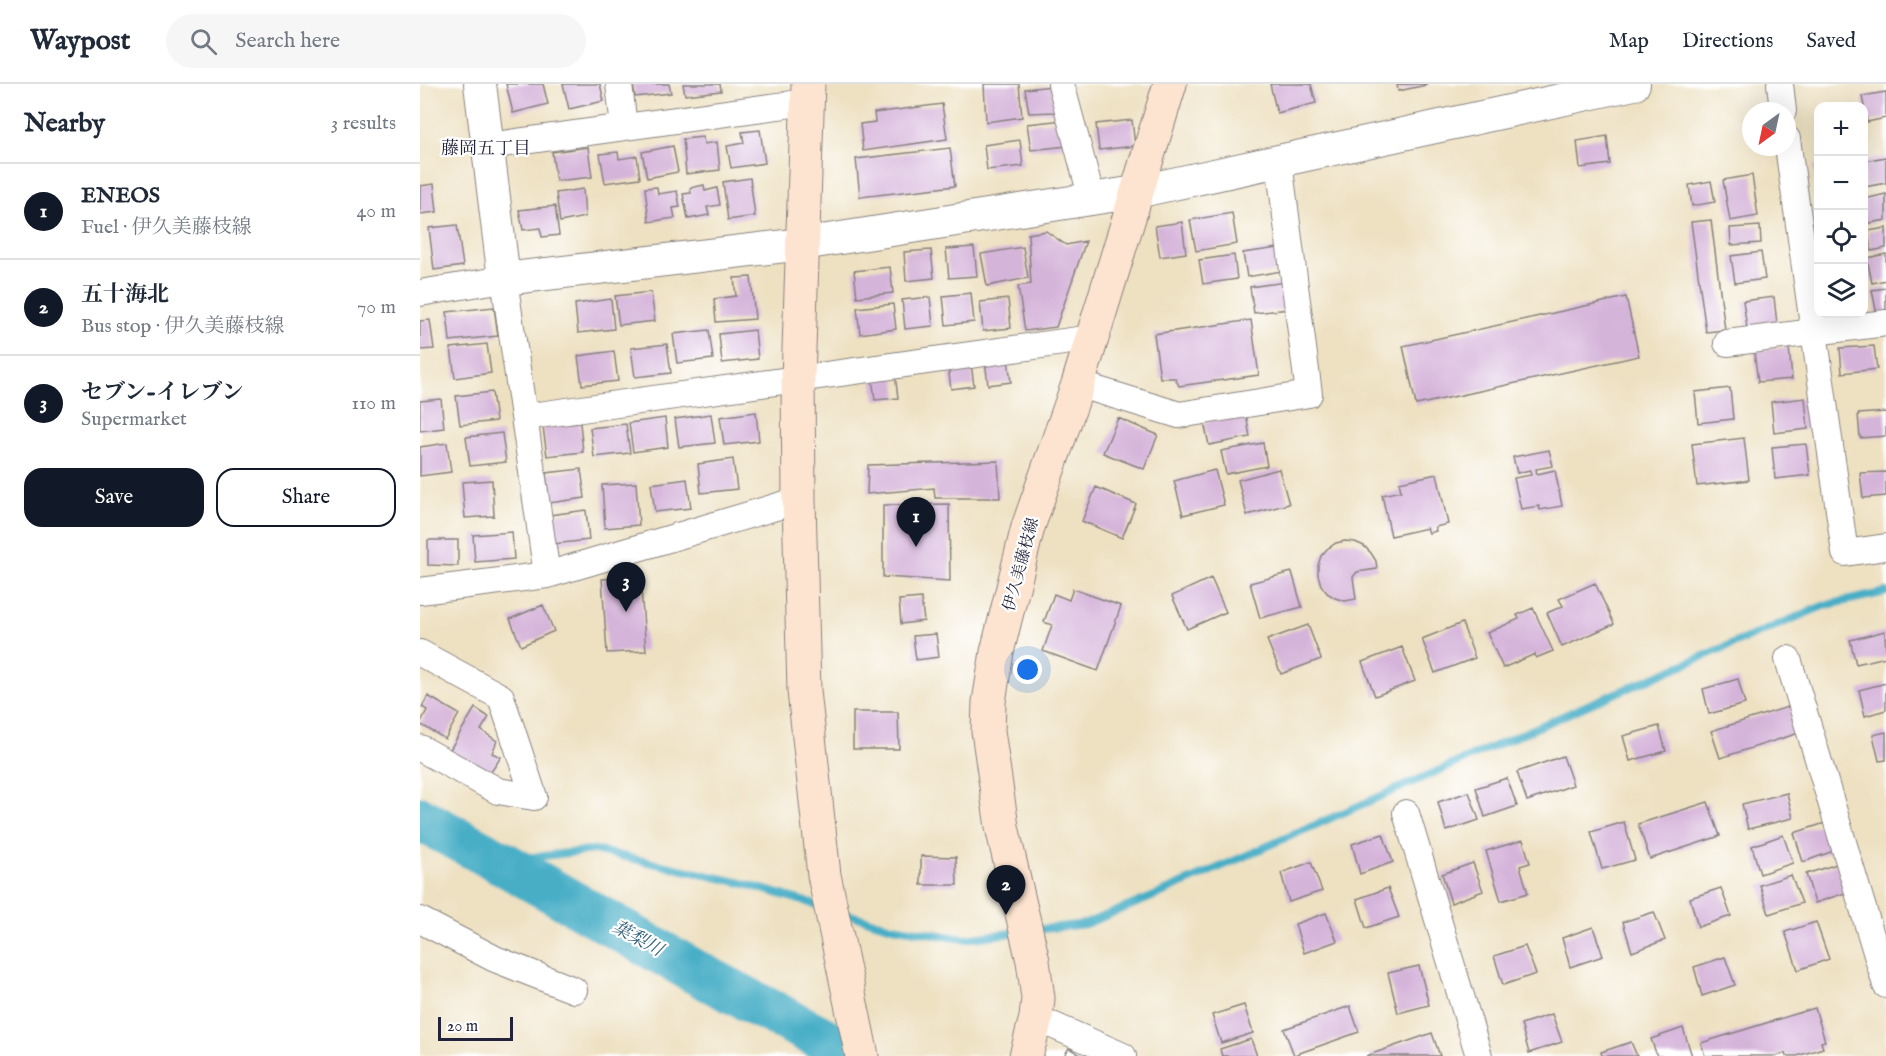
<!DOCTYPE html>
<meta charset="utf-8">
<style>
body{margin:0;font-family:"IM FELL English","Noto Serif JP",serif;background:#f6f6f7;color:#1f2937}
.controls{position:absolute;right:18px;top:18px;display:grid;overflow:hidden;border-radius:12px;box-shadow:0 6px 24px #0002}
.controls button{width:54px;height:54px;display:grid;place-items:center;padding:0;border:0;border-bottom:2px solid #e0e1e3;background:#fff;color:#1f2937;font:30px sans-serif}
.compass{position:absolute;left:1322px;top:18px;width:54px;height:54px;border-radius:50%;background:#fff;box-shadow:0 6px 24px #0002;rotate:213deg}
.scale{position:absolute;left:18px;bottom:15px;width:75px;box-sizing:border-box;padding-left:6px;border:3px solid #22223b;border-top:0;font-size:16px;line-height:21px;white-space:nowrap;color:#22223b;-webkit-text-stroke:4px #fff;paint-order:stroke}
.you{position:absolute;left:608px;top:586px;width:21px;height:21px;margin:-15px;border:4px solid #fff;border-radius:50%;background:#1a73e8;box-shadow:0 0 0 9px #1a73e833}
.badge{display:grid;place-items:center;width:39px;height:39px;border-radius:50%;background:#111827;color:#fff;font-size:20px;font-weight:700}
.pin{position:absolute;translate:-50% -50px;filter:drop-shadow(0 2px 3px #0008)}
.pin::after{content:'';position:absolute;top:32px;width:21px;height:18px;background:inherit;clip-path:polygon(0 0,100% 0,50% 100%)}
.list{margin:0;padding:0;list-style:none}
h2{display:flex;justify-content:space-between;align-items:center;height:78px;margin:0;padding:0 24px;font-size:26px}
h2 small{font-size:20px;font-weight:400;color:#747a83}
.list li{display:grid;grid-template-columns:39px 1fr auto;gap:18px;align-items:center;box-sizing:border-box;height:96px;padding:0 24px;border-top:2px solid #e0e1e3}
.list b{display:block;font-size:22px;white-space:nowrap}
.list p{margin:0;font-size:20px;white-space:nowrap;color:#747a83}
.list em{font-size:20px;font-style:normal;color:#747a83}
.actions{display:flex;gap:12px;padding:18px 24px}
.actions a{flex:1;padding:14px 0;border:2px solid #111827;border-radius:18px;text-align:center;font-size:21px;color:#111827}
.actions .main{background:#111827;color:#fff}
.icon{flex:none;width:33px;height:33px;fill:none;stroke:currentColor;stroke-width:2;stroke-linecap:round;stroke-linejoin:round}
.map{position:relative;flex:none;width:1466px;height:972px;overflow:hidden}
header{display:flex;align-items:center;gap:36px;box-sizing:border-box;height:84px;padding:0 30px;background:#fff;border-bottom:2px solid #e0e1e3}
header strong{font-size:28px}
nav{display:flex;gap:33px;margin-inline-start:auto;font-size:21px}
.search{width:420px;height:54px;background:#f6f6f7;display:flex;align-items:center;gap:15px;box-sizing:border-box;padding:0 21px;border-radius:33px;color:#747a83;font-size:22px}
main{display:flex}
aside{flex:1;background:#fff}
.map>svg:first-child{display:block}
</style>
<header>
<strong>Waypost</strong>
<div class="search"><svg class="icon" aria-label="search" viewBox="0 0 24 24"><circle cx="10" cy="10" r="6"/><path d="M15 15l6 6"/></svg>Search here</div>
<nav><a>Map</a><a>Directions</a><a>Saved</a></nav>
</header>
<main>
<aside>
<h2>Nearby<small>3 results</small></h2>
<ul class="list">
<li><span class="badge">1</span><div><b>ENEOS</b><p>Fuel · 伊久美藤枝線</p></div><em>40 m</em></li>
<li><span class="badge">2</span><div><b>五十海北</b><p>Bus stop · 伊久美藤枝線</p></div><em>70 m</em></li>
<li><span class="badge">3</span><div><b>セブン-イレブン</b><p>Supermarket</p></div><em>110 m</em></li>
</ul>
<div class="actions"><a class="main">Save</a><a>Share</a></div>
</aside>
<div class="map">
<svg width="1466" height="972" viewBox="0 0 1466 972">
<rect width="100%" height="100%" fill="#fff"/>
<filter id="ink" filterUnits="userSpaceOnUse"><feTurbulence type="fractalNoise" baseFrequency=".0167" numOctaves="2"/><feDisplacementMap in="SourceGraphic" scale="12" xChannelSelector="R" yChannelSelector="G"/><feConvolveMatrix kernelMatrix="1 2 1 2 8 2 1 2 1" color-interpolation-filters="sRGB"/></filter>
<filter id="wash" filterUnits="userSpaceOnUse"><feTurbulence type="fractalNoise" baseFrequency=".008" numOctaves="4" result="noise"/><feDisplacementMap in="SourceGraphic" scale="24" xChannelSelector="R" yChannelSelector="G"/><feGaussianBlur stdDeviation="1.35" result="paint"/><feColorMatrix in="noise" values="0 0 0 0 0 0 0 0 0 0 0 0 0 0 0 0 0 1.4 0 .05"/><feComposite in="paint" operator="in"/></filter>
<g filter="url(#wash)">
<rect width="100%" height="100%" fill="#eee1c2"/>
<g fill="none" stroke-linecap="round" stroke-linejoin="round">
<path stroke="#47aec6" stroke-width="8" d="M79,777l95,-11 148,33 81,24
M420,828l52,15 72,12 55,-7
M614,846l51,-6 67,-27 438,-193 233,-98 63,-14"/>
<path stroke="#47aec6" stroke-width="45" d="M0,735l79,42 200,113 157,82"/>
</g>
<g id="blocks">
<path fill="#d5b4da" d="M86,0h37l5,20 -35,9z
M143,0h37l4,17 -35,8z
M213,0h36l2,9 -36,4z
M263,0h37l1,7 -36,4z
M564,0h35l3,33 -36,5z
M850,0h41l5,19 -39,10z
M977,0h30v1l-29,6z
M632,2l3,26 -26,1 -4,-24z
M1466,8v26l-19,4 -5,-26z
M522,20l5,35 -84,12 -3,-27 15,-2 -1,-9z
M644,36l3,26 -36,4 -4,-26z
M712,36l3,26 -36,4 -3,-26z
M340,46l5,33 -34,5 -4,-22 17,-3 -2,-11z
M1187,52l3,28 -30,4 -3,-27z
M283,53l1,7 13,-2 3,28 -34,4 -3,-35z
M600,56l3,26 -36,4 -3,-25z
M253,62l5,26 -31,6 -5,-26z
M168,63l4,30 -36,4 -4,-29z
M530,64l5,38 -95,11 -4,-38z
M198,68l1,7 18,-3 3,22 -35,5 -5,-29z
M1466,73v26l-22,4v-26z
M1398,81v23h-1l-3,-22z
M1332,91l6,41 -28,5 -7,-41z
M330,94l5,38 -27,4 -5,-38z
M1291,97l4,21 -23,4 -3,-21z
M14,100l3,28 -17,2v-28z
M284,101l1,6 12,-3 3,17 -13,2 2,8 -21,4 -5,-25 8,-1 -1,-5z
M237,103l1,7 19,-3 3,16 -7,1 2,10 -26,4 -4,-34z
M163,105l2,28 -25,5 -4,-29z
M1466,110v26l-22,4v-25z
M135,122l4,29 -17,2 -2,-9 -17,2 -4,-20z
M812,129l5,31 -41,7 -6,-31z
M1291,136l14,110 -19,2 -15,-110z
M762,138l4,31 -26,4 -5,-31z
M37,141l6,41 -29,4 -5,-42z
M1340,142l1,17 -30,2 -1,-17z
M1466,144v20l-15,3 -3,-20z
M626,147l20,14 20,-4 -30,86 -31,4 -7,-45 13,-2 -3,-50z
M554,163l3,29 -28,2 -3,-29z
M603,163l5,31 -41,8 -6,-32z
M858,164l4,23 -35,6 -4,-24z
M511,166l3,28 -28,3 -2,-29z
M1341,168l4,27 -30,4 -4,-27z
M1466,170v26l-14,3 -5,-25z
M814,171l3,24 -34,5 -4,-24z
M470,183l3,26 -36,4 -3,-26z
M331,193l4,42 -39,3 -2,-23 22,-3 -2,-18z
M865,198l4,27 -35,4 -4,-26z
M1466,204v26l-9,1 -5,-25z
M231,208l4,29 -36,4 -4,-29z
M551,209l3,29 -28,3 -3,-29z
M510,213l3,29 -28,3 -3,-29z
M1206,213l13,59 -223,49 -13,-59z
M1354,213l3,27 -30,4 -4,-27z
M191,215l3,30 -36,4 -3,-29z
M588,215l3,29 -28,3 -3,-29z
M473,220l3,25 -36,5 -3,-26z
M74,223l4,29 -48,5 -3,-29z
M10,236l4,29 -14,1v-29z
M831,236l8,55 -80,11 -4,-8h-15l-6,-44z
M289,246l4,29 -36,4 -4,-29z
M335,246l3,29 -36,4 -3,-29z
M67,260l4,29 -36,5 -4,-30z
M247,260l4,29 -36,4 -4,-29z
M1454,262l3,23 -35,4 -2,-25z
M1369,263l3,32 -34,3 -4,-31z
M194,267l4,30 -36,4 -4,-29z
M588,275l3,23 -23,3 -3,-24z
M551,279l3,23 -23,3 -3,-23z
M475,290l3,24 -23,2 -3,-23z
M1310,304l3,31 -35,4 -3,-31z
M72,308l4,29 -36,4 -4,-29z
M1385,314l3,31 -34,4 -3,-31z
M21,315l3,29 -24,3v-30z
M336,328l3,29 -35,4 -4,-28z
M1466,328v24l-26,2 -2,-24z
M291,330l4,29 -36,4 -4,-28z
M826,330l4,23 -41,8 -5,-23z
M245,334l3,29 -35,5 -4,-29z
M698,334l40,17 -14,34 -41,-16z
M160,339l3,29 -36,4 -4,-29z
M206,340l4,29 -36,4 -4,-29z
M82,349l4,29 -36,4 -4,-29z
M1324,354l5,42 -52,6 -5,-42z
M27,359l4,29 -31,4v-29z
M843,359l4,23 -41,8 -5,-23z
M1386,360l4,31 -35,4 -3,-32z
M1129,366l4,16 -17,3 1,5 18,-4 7,36 -22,4 -1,-4 -18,3 -7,-31 17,-3 -1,-5 -13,3 -4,-16z
M313,375l4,30 -36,4 -3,-29z
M578,377l2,37h-65l-1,-10 -67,6 1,-29z
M161,385l4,29 -36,5 -3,-30z
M859,385l10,35 -42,11 -9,-35z
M795,386l9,35 -41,10 -9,-34z
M1466,388v24l-23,2 -3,-25z
M1017,390l11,50 -13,3 1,4 -7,2 -2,-5 -36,8 -9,-41 19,-4 -2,-9z
M267,395l4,29 -36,4 -4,-28z
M72,396l2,36 -29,2 -3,-36z
M216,399l3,42 -34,3 -3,-43z
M676,403l40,17 -14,34 -40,-17z
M529,420l1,77 -67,-4v-72z
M166,426l3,30 -36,4 -3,-29z
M92,448l2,27 -39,3 -2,-27z
M8,456h30v26l-30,-1z
M925,457l10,1 9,4 7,7 5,8 1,8 -20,3 -4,5 3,22 -11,2 -10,-3 -8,-5 -6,-8 -3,-10v-10l3,-9 6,-7 9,-6z
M872,488l10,35 -42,11 -10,-35z
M220,493l6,74 -39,2 -5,-74z
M791,494l15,34 -39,17 -15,-33z
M1175,499l19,41 -52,23 -15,-34 16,-7 -4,-7z
M653,505l48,17 -23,65 -55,-20 9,-26 -8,-3 10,-28 15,6z
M501,514l3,23 -23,3 -2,-24z
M123,521l11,26 -33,15 -11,-27z
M1113,524l20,43 -17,7 -1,-4 -32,14 -16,-35 32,-14 -2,-4z
M1042,539l13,35 -40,15 -13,-34z
M888,541l13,34 -40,15 -14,-34z
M1465,547l1,26 -30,7 -6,-24z
M516,550l3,23 -23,3 -3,-24z
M982,563l13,34 -40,15 -13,-34z
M1318,595l7,25 -36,10 -6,-25z
M1466,599v27l-21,6 -6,-26z
M8,612l31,18 -14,25 -25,-15 7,-14 -5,-3z
M1371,622l8,27 -79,25 -9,-27z
M55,624l14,9 -8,13 16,11 -5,12 9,4 -12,18 -40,-24z
M433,628h45l1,37h-46z
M1239,642l7,25 -36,10 -7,-25z
M1466,648v28l-7,1 -6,-26z
M1143,672l10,29 -46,16 -10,-29z
M1087,694l10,28 -32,11 -9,-29z
M1049,708l10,28 -33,11 -8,-29z
M1367,709l6,25 -45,11 -6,-25z
M1288,718l12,34 -70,23 -12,-35z
M1204,738l11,38 -33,9 -11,-37z
M1405,739l11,27 -33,12 -9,-29z
M963,750l10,28 -33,12 -8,-30z
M1363,751l10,28 -33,11 -8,-28z
M1103,756l7,23 -10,3 8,27 -27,8 -15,-50z
M501,772l35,1 1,28h-36z
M891,778l11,29 -33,11 -8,-29z
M1053,779l10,28 -32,12 -9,-29z
M1417,780l11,28 -33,11 -9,-29z
M1371,791l11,28 -33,11 -9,-29z
M968,804l11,29 -33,11 -9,-29z
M1301,804l10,28 -33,11 -8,-29z
M1234,828l11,28 -33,12 -9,-30z
M906,829l11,28 -33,12 -9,-29z
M1396,838l13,37 -31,11 -13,-38z
M1173,843l10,29 -33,11 -8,-29z
M1105,862l11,28 -33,11 -9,-29z
M1305,873l10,28 -33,11 -8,-29z
M999,882l10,39 -31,8 -10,-40z
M824,921l9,28 -32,10 -9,-28z
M930,922l9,26 -65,23 -10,-26z
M1395,924l10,33 -4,1 2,6 -26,8h-11l-1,-3 -10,3h-70l-4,-13z
M1132,930l10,28 -33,11 -8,-29z
M1263,944l9,28h-35l-6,-17z
M1012,949l8,23h-74z
M831,955l6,17h-35l-2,-7z
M1211,958l6,14h-35l-1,-4z
M649,964l13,8h-18z"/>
</g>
</g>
<g filter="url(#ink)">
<use href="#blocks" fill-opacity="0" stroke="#88827e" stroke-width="1.5"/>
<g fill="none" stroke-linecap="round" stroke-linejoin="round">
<g stroke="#88827e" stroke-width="28">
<path id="minor" d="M199,0l5,43
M641,0l31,115
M1360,0l3,27
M1367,55l58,414 41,-6
M68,62l319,-44
M0,209l84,-14 43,296
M1307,259l159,-20
M658,300l101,31 130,-21 -30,-232
M104,333l568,-79
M0,507l127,-16 252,-75
M0,569l81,44 33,100 -36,-6 -78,-43
M1368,575l98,326
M986,729l73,243
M0,836l75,39 79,31
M616,934l87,38"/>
</g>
<g stroke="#88827e" stroke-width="34">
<path id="tertiary" d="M60,0l24,195 298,-35 334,-52 498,-108"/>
</g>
<g stroke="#88827e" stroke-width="35">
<path id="secondary" d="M388,0l-10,295 1,121 5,191 20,184 38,181
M606,972l10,-38 2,-20 -5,-37 -31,-134 -14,-96 1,-29 8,-50 31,-125 50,-143 92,-300"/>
</g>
<use href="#minor" stroke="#fff" stroke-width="26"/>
<use href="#tertiary" stroke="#fff" stroke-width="32"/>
<use href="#secondary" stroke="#fde4d0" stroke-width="33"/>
</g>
</g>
<g text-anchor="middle" stroke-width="4.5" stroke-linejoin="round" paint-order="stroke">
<g font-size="16" fill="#22223b" stroke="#fff">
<text transform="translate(600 480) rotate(-75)" y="6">伊久美藤枝線</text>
</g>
<g font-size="18" fill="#22223b" stroke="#fff">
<text x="66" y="70">藤岡五丁目</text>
</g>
<g font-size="18" font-style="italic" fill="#33617a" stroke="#fff">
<text transform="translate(218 854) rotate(29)" y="6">葉梨川</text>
</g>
</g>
</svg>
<div class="controls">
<button>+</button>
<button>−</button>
<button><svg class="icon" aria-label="locate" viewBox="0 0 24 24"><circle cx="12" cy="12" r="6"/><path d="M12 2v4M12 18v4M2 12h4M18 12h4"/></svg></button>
<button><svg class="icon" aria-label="layers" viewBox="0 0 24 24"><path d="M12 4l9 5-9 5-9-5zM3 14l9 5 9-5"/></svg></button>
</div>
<svg class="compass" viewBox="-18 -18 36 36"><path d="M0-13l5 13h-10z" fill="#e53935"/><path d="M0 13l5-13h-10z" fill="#747a83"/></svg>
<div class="scale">20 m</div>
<div class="you"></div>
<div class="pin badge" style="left:496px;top:463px">1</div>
<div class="pin badge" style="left:586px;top:831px">2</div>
<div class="pin badge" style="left:206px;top:528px">3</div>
</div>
</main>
